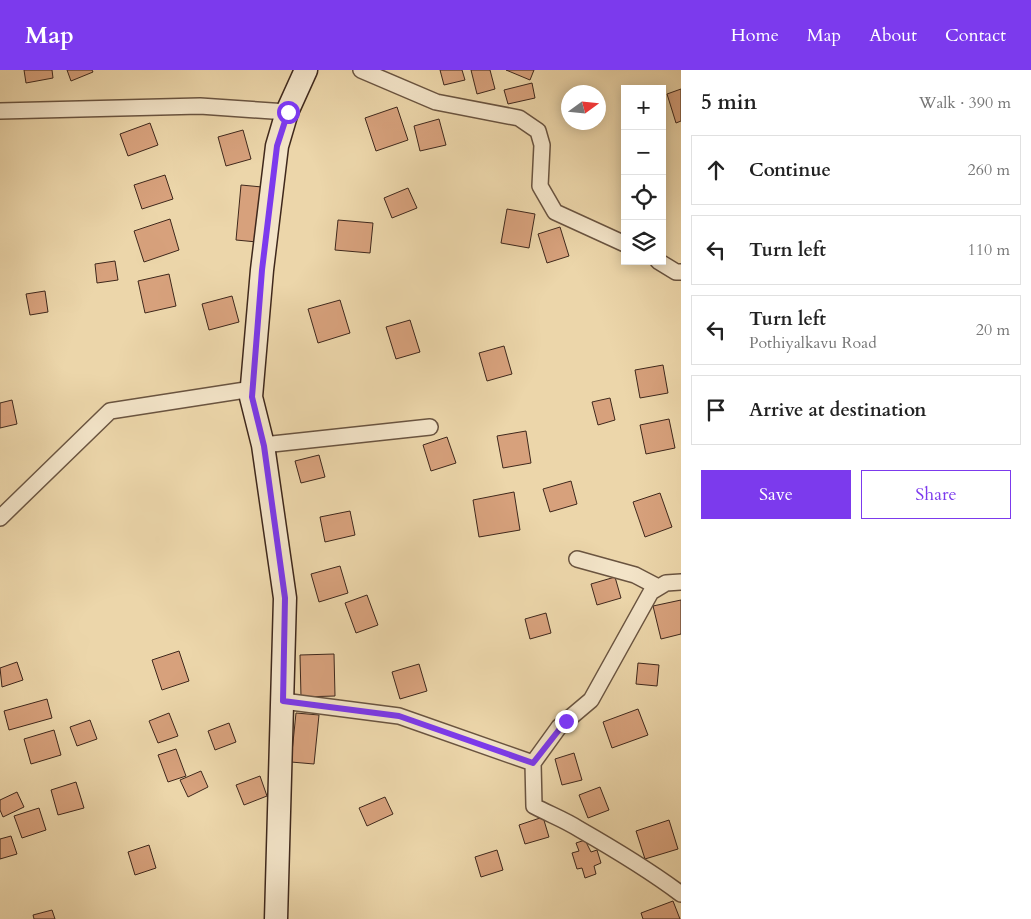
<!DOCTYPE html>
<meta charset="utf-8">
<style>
body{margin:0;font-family:Cardo,serif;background:#f6f6f6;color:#222}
.controls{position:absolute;right:15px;top:15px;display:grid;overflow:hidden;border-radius:0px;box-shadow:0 2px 12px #0003}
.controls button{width:45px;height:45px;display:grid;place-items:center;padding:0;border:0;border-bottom:1px solid #e0e0e0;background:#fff;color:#222;font:25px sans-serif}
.compass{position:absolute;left:561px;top:15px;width:45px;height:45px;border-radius:50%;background:#fff;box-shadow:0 2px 12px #0003;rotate:75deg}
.stop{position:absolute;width:15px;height:15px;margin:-11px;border:4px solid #7c3aed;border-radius:50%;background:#fff}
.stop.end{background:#7c3aed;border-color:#fff;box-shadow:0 1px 5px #0008}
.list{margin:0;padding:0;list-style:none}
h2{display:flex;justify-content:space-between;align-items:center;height:65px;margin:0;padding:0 20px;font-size:21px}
h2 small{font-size:16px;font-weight:400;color:#767676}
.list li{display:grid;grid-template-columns:32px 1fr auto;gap:15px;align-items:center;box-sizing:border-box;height:70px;margin:0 10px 10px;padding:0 10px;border:1px solid #e0e0e0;border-radius:0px}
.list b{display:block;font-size:19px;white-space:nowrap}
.list p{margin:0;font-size:16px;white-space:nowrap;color:#767676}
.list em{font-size:16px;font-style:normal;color:#767676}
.actions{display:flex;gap:10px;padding:15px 20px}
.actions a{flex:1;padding:11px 0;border:1px solid #7c3aed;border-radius:0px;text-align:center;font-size:18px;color:#7c3aed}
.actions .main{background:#7c3aed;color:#fff}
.icon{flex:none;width:28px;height:28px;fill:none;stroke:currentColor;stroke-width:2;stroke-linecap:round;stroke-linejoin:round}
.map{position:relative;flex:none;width:681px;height:849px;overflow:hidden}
header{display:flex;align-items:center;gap:30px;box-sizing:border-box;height:70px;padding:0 25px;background:#7c3aed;color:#fff}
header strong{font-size:24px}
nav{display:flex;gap:28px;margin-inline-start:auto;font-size:18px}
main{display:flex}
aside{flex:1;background:#fff}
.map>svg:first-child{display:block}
</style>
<header>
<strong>Map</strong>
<nav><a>Home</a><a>Map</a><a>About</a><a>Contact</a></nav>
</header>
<main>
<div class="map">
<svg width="681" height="849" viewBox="0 0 681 849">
<rect width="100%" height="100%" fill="#ecd6aa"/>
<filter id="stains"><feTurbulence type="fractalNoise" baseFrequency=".004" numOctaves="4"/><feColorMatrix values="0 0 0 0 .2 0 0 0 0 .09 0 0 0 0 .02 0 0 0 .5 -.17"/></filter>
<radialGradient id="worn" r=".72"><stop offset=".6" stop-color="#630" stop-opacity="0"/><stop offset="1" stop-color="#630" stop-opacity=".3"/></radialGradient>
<path fill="#d7a17c" stroke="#3f281c" d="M24,0h28l1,8 -27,5z
M67,0h25l1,2 -22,9z
M440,0h22l3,10 -21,5z
M471,0h19l5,19 -18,5z
M506,0h28l-4,10z
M532,13l3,15 -27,6 -4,-14z
M681,19v32l-5,2 -9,-29z
M397,37l11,33 -32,11 -11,-33z
M439,49l7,26 -26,6 -6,-25z
M150,53l8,22 -30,11 -8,-22z
M243,60l8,29 -25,7 -8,-29z
M165,105l8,24 -31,10 -8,-24z
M241,115l21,2 -5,55 -21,-2z
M408,118l9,20 -25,10 -8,-20z
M507,139l28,5 -6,34 -28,-5z
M170,149l9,31 -35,12 -10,-31z
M338,150l35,3 -3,30 -35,-3z
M560,157l9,29 -22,7 -9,-29z
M115,191l3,19 -21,3 -2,-19z
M169,204l7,32 -31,7 -7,-32z
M45,221l3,21 -18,3 -4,-21z
M232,226l7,26 -30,8 -7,-26z
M340,230l10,33 -32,10 -10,-34z
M410,250l10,32 -24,7 -10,-32z
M504,276l8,28 -25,7 -8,-28z
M663,295l5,28 -28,5 -5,-28z
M610,328l5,22 -17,5 -6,-23z
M12,330l5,24 -17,4v-25z
M669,349l6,29 -29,6 -6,-29z
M526,361l5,32 -28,5 -6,-32z
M447,367l9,26 -25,8 -8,-26z
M319,385l6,22 -24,6 -6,-22z
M571,411l6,23 -27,8 -7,-23z
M514,422l6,38 -41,7 -6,-37z
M660,423l12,34 -27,10 -12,-35z
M350,441l5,24 -30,7 -5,-25z
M340,496l8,27 -29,9 -8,-28z
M615,507l6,21 -24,7 -6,-21z
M367,525l11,30 -22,8 -11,-30z
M681,530v34l-20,5 -8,-33z
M546,543l5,20 -21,6 -5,-20z
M179,581l10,30 -27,9 -10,-30z
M334,584l1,42 -34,1 -1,-42z
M17,592l6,18 -21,7 -2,-19z
M638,593l21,2 -2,21 -21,-2z
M419,594l8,27 -27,8 -8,-27z
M47,629l5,19 -43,12 -5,-19z
M638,639l10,26 -36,13 -9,-26z
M169,643l9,23 -20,7 -9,-22z
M296,643l23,2 -5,49 -23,-2z
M90,650l7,19 -20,7 -7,-19z
M229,653l7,19 -21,8 -7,-19z
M54,660l7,25 -30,9 -7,-25z
M176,679l10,27 -18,6 -10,-27z
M574,683l8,27 -20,5 -7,-26z
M201,701l7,16 -20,10 -8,-17z
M260,706l7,20 -23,9 -8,-20z
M76,712l8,26 -26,7 -7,-25z
M600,717l9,23 -21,8 -9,-23z
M17,722l7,15 -21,10 -3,-7v-10z
M385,727l8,17 -26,12 -8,-18z
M39,738l7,22 -24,8 -8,-22z
M543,747l6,20 -24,7 -6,-19z
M669,750l9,29 -33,10 -9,-28z
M11,766l6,18 -17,5v-20z
M585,770l6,12 6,-2 4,13 -7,3 2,8 -11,4 -3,-10 -5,1 -5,-16 7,-2 -3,-8z
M149,775l7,23 -21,7 -7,-23z
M497,780l6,20 -22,7 -6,-20z
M673,831l7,18h-37l-2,-6z
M52,840l3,9h-21l-1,-4z"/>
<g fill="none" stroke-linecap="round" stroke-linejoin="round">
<g stroke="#6a5440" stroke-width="18">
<path id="street" d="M361,0l75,32 83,16 19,13 4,14 -2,41 15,26 70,32
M0,41l200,-5 87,6
M658,191l18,11h5
M263,375l167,-18
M0,448l110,-107 142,-22
M577,489l58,16 23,12
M283,631l116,15 134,47
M533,693l26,-36 32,-27 60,-108 15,-9 15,-1
M533,693l1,43c15,8 31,14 45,23 35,20 70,41 102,65"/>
</g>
<g stroke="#3f281c" stroke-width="25">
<path id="secondary" d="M276,849l9,-321 -22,-153 -12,-48 11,-127 15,-124 10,-34 19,-42"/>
</g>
<use href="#street" stroke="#f3e4c8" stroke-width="15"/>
<use href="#secondary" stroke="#f3e4c8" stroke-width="22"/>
</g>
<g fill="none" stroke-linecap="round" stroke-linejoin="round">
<path stroke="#7c3aed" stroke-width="6" d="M288,42l-11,34 -15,124 -10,127 12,49 21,152 -2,103 116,15 134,47 33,-42"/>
</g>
<rect width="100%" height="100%" filter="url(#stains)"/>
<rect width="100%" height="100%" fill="url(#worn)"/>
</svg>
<div class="controls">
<button>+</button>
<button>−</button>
<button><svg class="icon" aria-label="locate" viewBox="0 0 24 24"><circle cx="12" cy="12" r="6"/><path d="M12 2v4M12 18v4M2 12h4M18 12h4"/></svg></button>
<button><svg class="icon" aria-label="layers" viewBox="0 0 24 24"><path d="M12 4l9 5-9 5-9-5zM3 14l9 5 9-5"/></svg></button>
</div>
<svg class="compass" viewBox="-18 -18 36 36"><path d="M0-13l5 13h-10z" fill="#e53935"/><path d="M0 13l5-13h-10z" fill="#767676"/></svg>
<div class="stop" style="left:288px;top:42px"></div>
<div class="stop end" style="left:566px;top:651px"></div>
</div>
<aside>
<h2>5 min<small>Walk · 390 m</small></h2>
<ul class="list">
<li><svg class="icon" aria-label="ahead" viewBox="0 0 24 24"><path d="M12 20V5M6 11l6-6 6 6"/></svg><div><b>Continue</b></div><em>260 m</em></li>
<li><svg class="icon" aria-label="left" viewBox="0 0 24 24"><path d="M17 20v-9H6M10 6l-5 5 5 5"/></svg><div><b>Turn left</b></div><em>110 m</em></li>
<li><svg class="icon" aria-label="left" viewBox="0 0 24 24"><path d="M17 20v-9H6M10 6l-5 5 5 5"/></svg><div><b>Turn left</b><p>Pothiyalkavu Road</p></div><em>20 m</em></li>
<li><svg class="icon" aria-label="arrive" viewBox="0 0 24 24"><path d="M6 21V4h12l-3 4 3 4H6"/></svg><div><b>Arrive at destination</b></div></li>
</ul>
<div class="actions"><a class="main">Save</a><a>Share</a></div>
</aside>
</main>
